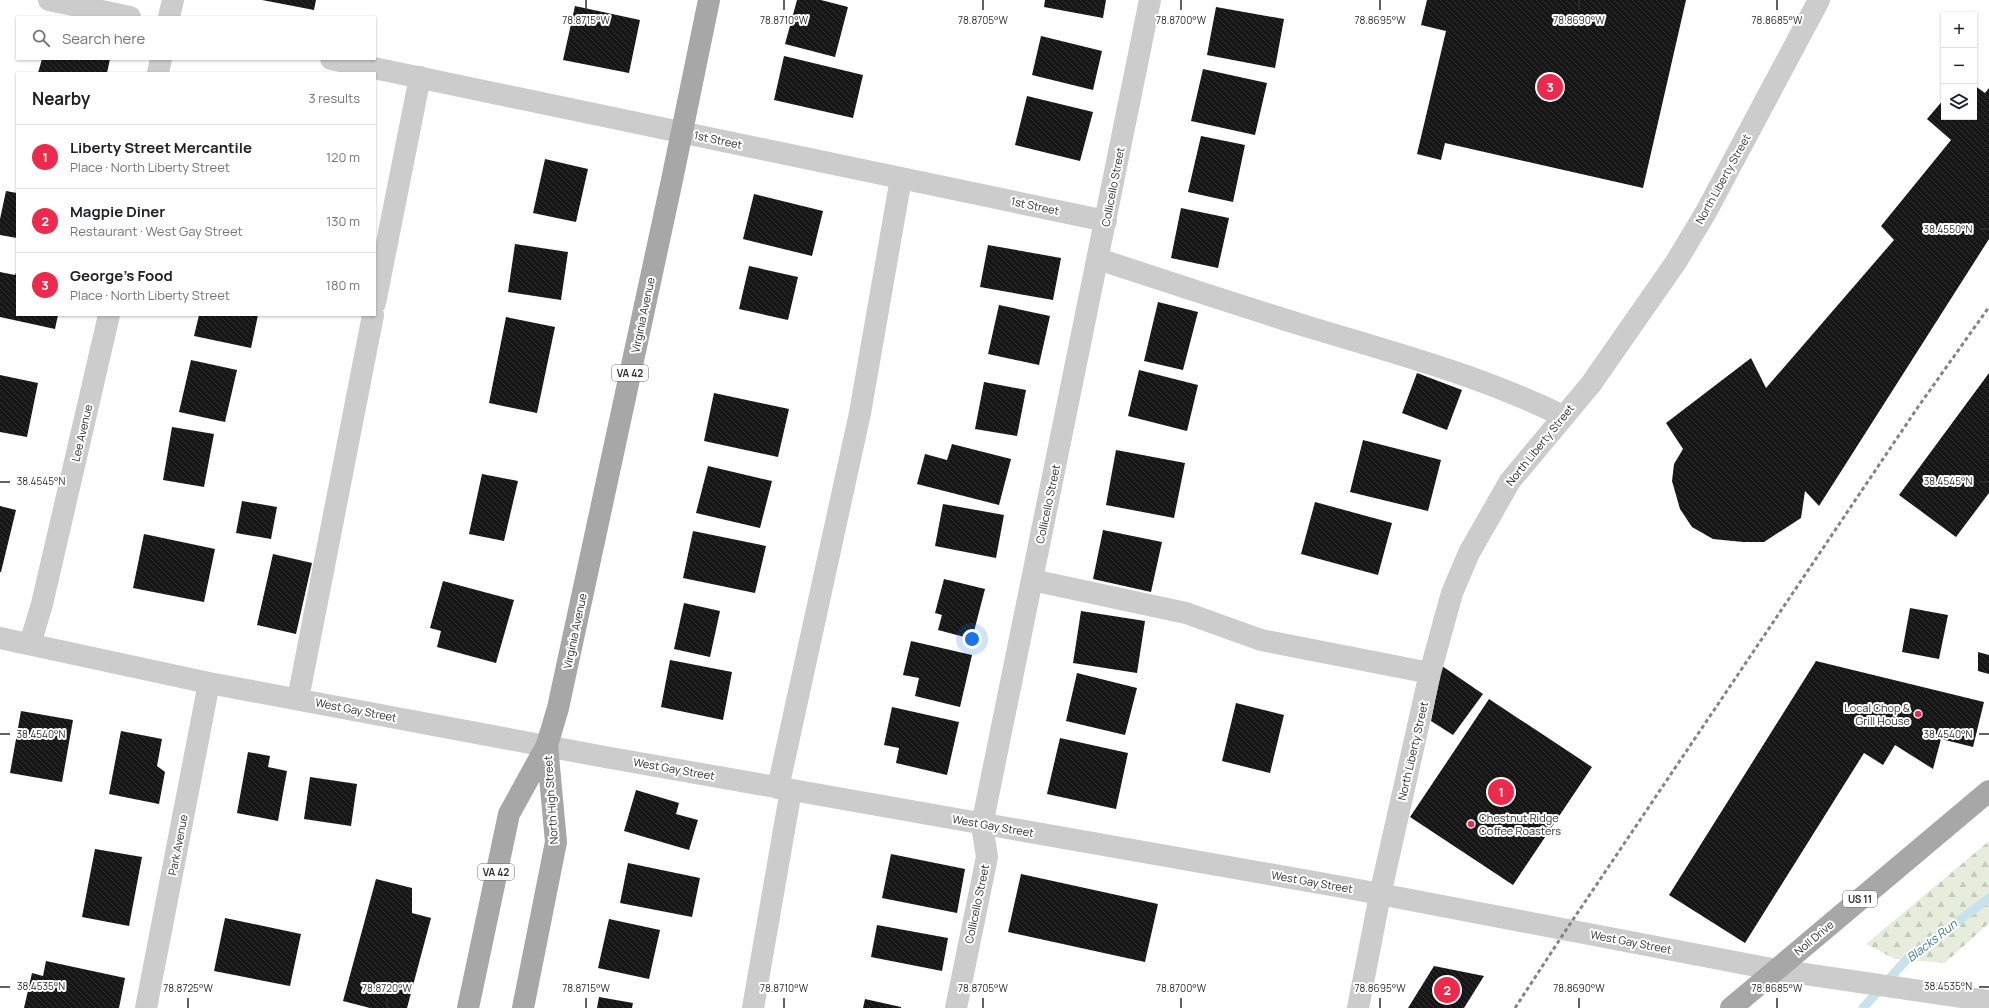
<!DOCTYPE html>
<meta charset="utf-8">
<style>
body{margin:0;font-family:Manrope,sans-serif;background:#f6f6f6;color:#202124}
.controls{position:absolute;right:12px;top:12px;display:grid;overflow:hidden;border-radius:0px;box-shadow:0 1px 3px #0004}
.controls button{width:36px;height:36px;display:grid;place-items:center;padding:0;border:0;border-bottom:1px solid #e0e0e0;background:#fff;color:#202124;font:20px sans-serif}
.you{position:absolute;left:972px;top:639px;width:14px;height:14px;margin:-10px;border:3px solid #fff;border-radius:50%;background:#1a73e8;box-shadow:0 0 0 6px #1a73e833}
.badge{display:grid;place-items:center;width:26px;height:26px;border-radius:50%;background:#ec2b4c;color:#fff;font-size:13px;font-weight:700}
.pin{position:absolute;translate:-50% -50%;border:2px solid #fff;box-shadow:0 1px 4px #0006}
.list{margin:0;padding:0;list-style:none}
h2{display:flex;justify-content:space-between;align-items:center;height:52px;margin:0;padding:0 16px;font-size:17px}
h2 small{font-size:13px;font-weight:400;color:#757577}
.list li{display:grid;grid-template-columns:26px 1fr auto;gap:12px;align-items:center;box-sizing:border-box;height:64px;padding:0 16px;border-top:1px solid #e0e0e0}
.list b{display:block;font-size:15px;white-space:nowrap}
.list p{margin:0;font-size:13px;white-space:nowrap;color:#757577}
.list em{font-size:13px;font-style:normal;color:#757577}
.icon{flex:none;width:22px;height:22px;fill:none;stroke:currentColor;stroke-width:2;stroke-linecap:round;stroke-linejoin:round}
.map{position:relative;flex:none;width:1989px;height:1008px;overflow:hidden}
.search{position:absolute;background:#fff;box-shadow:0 1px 3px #0004;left:16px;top:16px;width:360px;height:44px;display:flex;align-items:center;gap:10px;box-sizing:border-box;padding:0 14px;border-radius:0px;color:#757577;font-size:15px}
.panel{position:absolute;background:#fff;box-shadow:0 1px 3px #0004;left:16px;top:72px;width:360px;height:244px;border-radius:0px}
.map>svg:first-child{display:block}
</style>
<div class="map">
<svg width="1989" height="1008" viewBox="0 0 1989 1008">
<defs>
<pattern id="forest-firs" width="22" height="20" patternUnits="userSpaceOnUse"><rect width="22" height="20" fill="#e7eddc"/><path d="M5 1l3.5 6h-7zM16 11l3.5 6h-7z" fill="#c6ccbd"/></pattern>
<pattern id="building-back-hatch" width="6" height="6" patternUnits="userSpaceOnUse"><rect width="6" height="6" fill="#161616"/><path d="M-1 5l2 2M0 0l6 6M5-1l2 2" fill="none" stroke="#303030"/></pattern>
</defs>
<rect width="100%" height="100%" fill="#fff"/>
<path fill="url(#forest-firs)" d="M1989,841v82l-44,40 -50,-4 -29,-15z"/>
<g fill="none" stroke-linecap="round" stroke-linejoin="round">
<path stroke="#c8e2ed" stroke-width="9" d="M1863,1008l44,-49 82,-61"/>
</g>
<path fill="url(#building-back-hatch)" d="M262,0h54l-2,10z
M797,0h24l27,7 -13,50 -50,-13z
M1045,0h61l-3,18 -59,-11z
M1427,0h259l-43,188 -198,-45 -4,17 -24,-6 29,-123 -25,-6z
M575,6l65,14 -11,53 -66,-13z
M1216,7l68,12 -9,49 -68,-13z
M1041,36l61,15 -9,39 -61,-15z
M784,56l79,19 -10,43 -79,-18z
M42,59h68l-3,14h-69z
M1203,69l64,14 -12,52 -64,-14z
M1974,85l11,8 4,-5v151l-170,267 -14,-15 -4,27 -37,24h-21l-30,-3 -21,-12 -12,-18 -8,-28 2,-17 9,-15 -17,-26 85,-65 15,30 128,-148 -13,-14 70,-86 -24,-21 17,-20v18h30z
M1027,96l66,16 -13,49 -65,-16z
M1201,136l44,9 -12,57 -45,-10z
M545,159l43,10 -12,53 -43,-9z
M6,191l11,2v45l-17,-3v-16z
M754,194l69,17 -11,45 -69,-17z
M1181,208l48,10 -11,50 -47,-10z
M515,244l53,8 -7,48 -53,-8z
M988,245l73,13 -8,42 -73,-13z
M749,266l49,11 -10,43 -49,-11z
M17,270v45h41l-3,14 -55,-12v-45l15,3z
M1158,302l40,10 -15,58 -39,-9z
M999,305l51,11 -11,49 -51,-11z
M199,315h59l-7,33 -57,-12z
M506,317l49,10 -18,86 -48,-10z
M191,360l46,10 -12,52 -46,-10z
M1139,370l59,15 -11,46 -59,-15z
M1417,373l45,17 -15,40 -45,-17z
M1989,373v120l-33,44 -57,-42z
M0,375l38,8 -11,54 -27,-5z
M984,382l42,8 -9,46 -42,-7z
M714,393l75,16 -11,48 -74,-16z
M172,427l42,7 -10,53 -41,-7z
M1363,440l78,20 -13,51 -78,-19z
M952,444l59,15 -12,46 -82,-21 8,-30 22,6z
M1116,450l69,13 -11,55 -68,-13z
M708,466l64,15 -12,47 -64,-15z
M482,474l36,7 -14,60 -35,-7z
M242,501l35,6 -6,32 -35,-6z
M1315,502l77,21 -14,52 -77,-21z
M943,504l61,11 -8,43 -61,-12z
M0,506l16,4 -15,62h-1z
M1103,530l59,12 -11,50 -58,-13z
M693,531l73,15 -11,47 -72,-15z
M144,534l71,15 -11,53 -71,-14z
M273,554l39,9 -16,71 -39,-9z
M944,579l41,10 -13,50 -34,-9 4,-15 -7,-2z
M443,581l71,19 -18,63 -59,-16 4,-16 -11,-3z
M684,603l36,8 -10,46 -36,-8z
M1910,608l38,7 -9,44 -37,-7z
M1081,611l64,10 -8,52 -64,-10z
M911,641l61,14 -12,52 -45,-11 4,-18 -16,-3z
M1978,652l11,3v19l-11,-3z
M670,660l62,12 -9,48 -62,-13z
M1816,661l168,41 -11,45 -32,-8 -8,30 -38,-24 -12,20 -19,-12 -119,190 -76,-48z
M1442,666l41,28 -30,41 -22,-14z
M1077,673l60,15 -12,47 -59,-14z
M1489,699l103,68 -79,118 -103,-68z
M1236,703l48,12 -14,58 -48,-12z
M892,707l67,15 -12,53 -51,-12 3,-15 -15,-3z
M21,711l52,9 -11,62 -52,-9z
M121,731l41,8 -5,27 8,6 -6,32 -50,-10z
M1060,738l68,15 -12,56 -69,-15z
M248,752l22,4 -2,11 19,4 -9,50 -41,-8z
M310,777l47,7 -6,42 -47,-7z
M636,790l43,13 -3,11 22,6 -9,30 -65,-19z
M95,849l47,8 -13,69 -47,-9z
M891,854l74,15 -8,44 -75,-15z
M628,863l72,15 -8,39 -72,-14z
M1021,874l137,30 -13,58 -137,-30z
M376,879l36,9v25l19,5 -24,90h-37l-27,-7z
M225,918l76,16 -11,52 -76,-15z
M609,919l51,11 -11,49 -51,-11z
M877,925l71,13 -6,33 -71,-14z
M46,961l79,17 -6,30h-95l8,-35 11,3z
M1434,966l50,10 -20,32h-56z
M599,997l34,6 -1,5h-35z
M865,999l36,8v1h-38z"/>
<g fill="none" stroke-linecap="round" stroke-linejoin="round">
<path stroke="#ccc" stroke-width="22" d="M49,0l81,17
M169,17l4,-17
M331,59l775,162
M158,73l3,-14
M1098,259c71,23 142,47 214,69 87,26 169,48 251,88
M375,303l45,-226
M1032,580l154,33 75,27 169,33
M0,638l209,45 396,74 743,131 429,82 212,31
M30,644l12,-40 67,-289
M298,699l75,-384
M778,788l82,-375 41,-235
M146,1008l63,-325
M753,1008l38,-218
M956,1008l31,-151 -5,-32 168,-825
M1358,1008l22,-113 50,-222 22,-80 17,-40 41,-72 81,-97 85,-122 30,-50 113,-212"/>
<path stroke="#a7a7a7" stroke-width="22" d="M468,1008l41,-194 38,-69 11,-37 114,-528 37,-180
M523,1008l33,-166 -9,-97
M1731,1008l258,-217"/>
<path stroke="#848484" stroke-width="3" stroke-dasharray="4 3" stroke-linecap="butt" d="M1515,1008l51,-78 352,-523 71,-100"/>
</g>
<path fill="none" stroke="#2f2f2f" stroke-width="1.5" d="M586,0v10M784,0v10M983,0v10M1181,0v10M1380,0v10M1579,0v10M1777,0v10M1979,229h10M0,482h10M1979,482h10M0,734h10M1979,734h10M0,987h10M1979,987h10M188,998v10M387,998v10M586,998v10M784,998v10M983,998v10M1181,998v10M1380,998v10M1579,998v10M1777,998v10"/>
<g fill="#ec2b4c" stroke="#fff" stroke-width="1.5">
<circle cx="1918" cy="714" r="4"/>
<circle cx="1471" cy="824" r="4"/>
</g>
<g text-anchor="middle" stroke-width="4" stroke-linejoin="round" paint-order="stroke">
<g fill="#fff" stroke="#6d6d6d" stroke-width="1">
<rect x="612" y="365" width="36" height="16" rx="3"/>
<rect x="478" y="864" width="36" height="16" rx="3"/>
<rect x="1843" y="891" width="34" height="16" rx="3"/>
</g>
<g font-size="10" font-weight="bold" fill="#2f2f2f">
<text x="630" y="377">VA 42</text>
<text x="496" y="876">VA 42</text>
<text x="1860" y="903">US 11</text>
</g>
<g font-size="11" fill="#2f2f2f" stroke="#fff">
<text transform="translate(718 140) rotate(12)" y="4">1st Street</text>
<text transform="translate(1723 179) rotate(-61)" y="4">North Liberty Street</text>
<text transform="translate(1113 187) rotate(-79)" y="4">Collicello Street</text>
<text transform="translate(1035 206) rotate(12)" y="4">1st Street</text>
<text transform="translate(643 315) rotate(-78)" y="4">Virginia Avenue</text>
<text transform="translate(82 433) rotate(-77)" y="4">Lee Avenue</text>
<text transform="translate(1540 445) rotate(-51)" y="4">North Liberty Street</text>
<text transform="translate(1048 504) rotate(-78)" y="4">Collicello Street</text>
<text transform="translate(575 631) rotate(-78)" y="4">Virginia Avenue</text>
<text transform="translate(356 710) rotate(11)" y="4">West Gay Street</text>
<text transform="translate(1413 751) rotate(-77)" y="4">North Liberty Street</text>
<text transform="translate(674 769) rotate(10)" y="4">West Gay Street</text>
<text transform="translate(551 800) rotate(-94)" y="4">North High Street</text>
<text transform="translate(993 826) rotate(10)" y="4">West Gay Street</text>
<text transform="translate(178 845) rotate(-79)" y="4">Park Avenue</text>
<text transform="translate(1312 882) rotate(10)" y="4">West Gay Street</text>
<text transform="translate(977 904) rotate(-78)" y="4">Collicello Street</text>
<text transform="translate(1814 938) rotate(-40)" y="4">Noll Drive</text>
<text transform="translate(1631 942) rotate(11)" y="4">West Gay Street</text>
</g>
<g font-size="11" fill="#2f2f2f" stroke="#fff" text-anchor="end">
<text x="1910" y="712">Local Chop &amp;<tspan x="1910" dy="13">Grill House</tspan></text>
<text x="1479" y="822" text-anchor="start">Chestnut Ridge<tspan x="1479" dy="13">Coffee Roasters</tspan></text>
</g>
<g font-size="12" font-style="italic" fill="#3a7a94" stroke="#fff">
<text transform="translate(1932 941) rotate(-38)" y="4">Blacks Run</text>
</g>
</g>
<g font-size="10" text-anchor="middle" fill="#2f2f2f" stroke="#fff" stroke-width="4" stroke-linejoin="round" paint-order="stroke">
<text x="586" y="24">78.8715°W</text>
<text x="784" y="24">78.8710°W</text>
<text x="983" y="24">78.8705°W</text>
<text x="1181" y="24">78.8700°W</text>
<text x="1380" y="24">78.8695°W</text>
<text x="1579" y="24">78.8690°W</text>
<text x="1777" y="24">78.8685°W</text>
<text x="1948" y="233">38.4550°N</text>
<text x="41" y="485">38.4545°N</text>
<text x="1948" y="485">38.4545°N</text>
<text x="41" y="738">38.4540°N</text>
<text x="1948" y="738">38.4540°N</text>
<text x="41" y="990">38.4535°N</text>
<text x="1948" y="990">38.4535°N</text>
<text x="188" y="992">78.8725°W</text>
<text x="387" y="992">78.8720°W</text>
<text x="586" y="992">78.8715°W</text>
<text x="784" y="992">78.8710°W</text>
<text x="983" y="992">78.8705°W</text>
<text x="1181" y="992">78.8700°W</text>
<text x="1380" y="992">78.8695°W</text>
<text x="1579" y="992">78.8690°W</text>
<text x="1777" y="992">78.8685°W</text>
</g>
</svg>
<div class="controls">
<button>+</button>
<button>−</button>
<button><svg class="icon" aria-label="layers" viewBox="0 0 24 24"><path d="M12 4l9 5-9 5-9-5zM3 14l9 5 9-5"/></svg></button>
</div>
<div class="you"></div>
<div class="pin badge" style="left:1501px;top:792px">1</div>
<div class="pin badge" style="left:1447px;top:990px">2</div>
<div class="pin badge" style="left:1550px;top:87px">3</div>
<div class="search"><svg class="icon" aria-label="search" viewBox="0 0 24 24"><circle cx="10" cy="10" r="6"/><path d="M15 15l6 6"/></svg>Search here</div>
<section class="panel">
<h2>Nearby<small>3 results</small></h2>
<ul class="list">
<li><span class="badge">1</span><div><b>Liberty Street Mercantile</b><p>Place · North Liberty Street</p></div><em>120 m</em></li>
<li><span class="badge">2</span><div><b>Magpie Diner</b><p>Restaurant · West Gay Street</p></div><em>130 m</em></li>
<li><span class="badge">3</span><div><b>George's Food</b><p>Place · North Liberty Street</p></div><em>180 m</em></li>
</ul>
</section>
</div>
